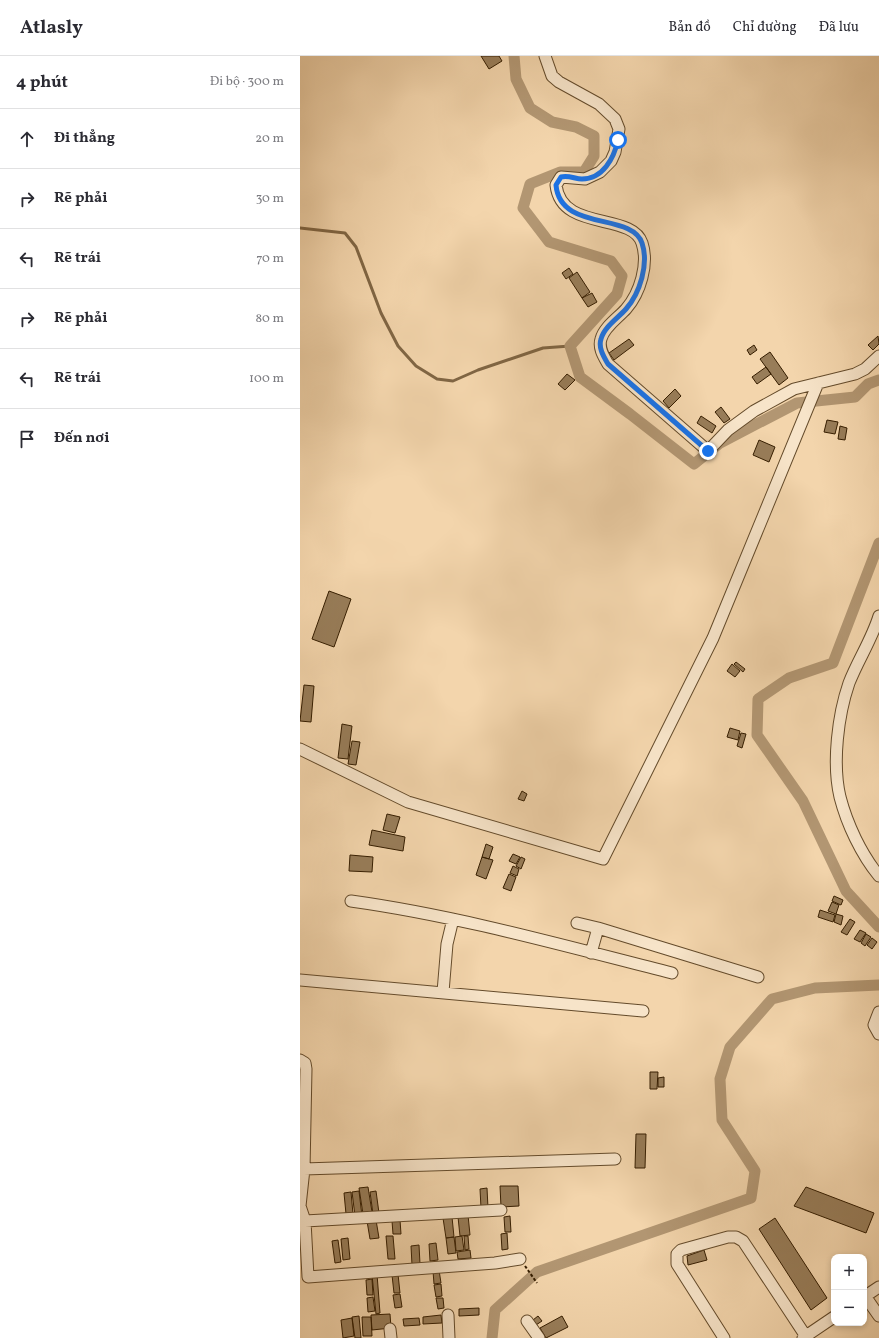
<!DOCTYPE html>
<html lang="vi">
<meta charset="utf-8">
<style>
body{margin:0;font-family:Vollkorn,serif;background:#f2f2f3;color:#2b2b33}
.controls{position:absolute;right:12px;bottom:12px;display:grid;overflow:hidden;border-radius:8px;box-shadow:0 2px 6px #0003}
.controls button{width:36px;height:36px;display:grid;place-items:center;padding:0;border:0;border-bottom:1px solid #e1e1e2;background:#fff;color:#2b2b33;font:20px sans-serif}
.stop{position:absolute;width:12px;height:12px;margin:-9px;border:3px solid #1a73e8;border-radius:50%;background:#fff}
.stop.end{background:#1a73e8;border-color:#fff;box-shadow:0 1px 4px #0008}
.list{margin:0;padding:0;list-style:none}
h2{display:flex;justify-content:space-between;align-items:center;height:52px;margin:0;padding:0 16px;font-size:17px}
h2 small{font-size:13px;font-weight:400;color:#7c7c81}
.list li{display:grid;grid-template-columns:26px 1fr auto;gap:12px;align-items:center;box-sizing:border-box;height:60px;padding:0 16px;border-top:1px solid #e1e1e2}
.list b{display:block;font-size:15px;white-space:nowrap}
.list em{font-size:13px;font-style:normal;color:#7c7c81}
.icon{flex:none;width:22px;height:22px;fill:none;stroke:currentColor;stroke-width:2;stroke-linecap:round;stroke-linejoin:round}
.map{position:relative;flex:none;width:579px;height:1282px;overflow:hidden}
header{display:flex;align-items:center;gap:24px;box-sizing:border-box;height:56px;padding:0 20px;background:#fff;border-bottom:1px solid #e1e1e2}
header strong{font-size:19px}
nav{display:flex;gap:22px;margin-inline-start:auto;font-size:14px}
main{display:flex}
aside{flex:1;background:#fff}
.map>svg:first-child{display:block}
</style>
<header>
<strong>Atlasly</strong>
<nav><a>Bản đồ</a><a>Chỉ đường</a><a>Đã lưu</a></nav>
</header>
<main>
<aside>
<h2>4 phút<small>Đi bộ · 300 m</small></h2>
<ul class="list">
<li><svg class="icon" aria-label="ahead" viewBox="0 0 24 24"><path d="M12 20V5M6 11l6-6 6 6"/></svg><div><b>Đi thẳng</b></div><em>20 m</em></li>
<li><svg class="icon" aria-label="right" viewBox="0 0 24 24"><path d="M7 20v-9h11M14 6l5 5-5 5"/></svg><div><b>Rẽ phải</b></div><em>30 m</em></li>
<li><svg class="icon" aria-label="left" viewBox="0 0 24 24"><path d="M17 20v-9H6M10 6l-5 5 5 5"/></svg><div><b>Rẽ trái</b></div><em>70 m</em></li>
<li><svg class="icon" aria-label="right" viewBox="0 0 24 24"><path d="M7 20v-9h11M14 6l5 5-5 5"/></svg><div><b>Rẽ phải</b></div><em>80 m</em></li>
<li><svg class="icon" aria-label="left" viewBox="0 0 24 24"><path d="M17 20v-9H6M10 6l-5 5 5 5"/></svg><div><b>Rẽ trái</b></div><em>100 m</em></li>
<li><svg class="icon" aria-label="arrive" viewBox="0 0 24 24"><path d="M6 21V4h12l-3 4 3 4H6"/></svg><div><b>Đến nơi</b></div></li>
</ul>
</aside>
<div class="map">
<svg width="579" height="1282" viewBox="0 0 579 1282">
<rect width="100%" height="100%" fill="#f3d5ac"/>
<filter id="stains"><feTurbulence type="fractalNoise" baseFrequency=".005" numOctaves="4"/><feColorMatrix values="0 0 0 0 .2 0 0 0 0 .09 0 0 0 0 .02 0 0 0 .5 -.17"/></filter>
<radialGradient id="worn" r=".72"><stop offset=".6" stop-color="#630" stop-opacity="0"/><stop offset="1" stop-color="#630" stop-opacity=".3"/></radialGradient>
<g fill="none" stroke-linecap="round" stroke-linejoin="round">
<path stroke="#806644" stroke-width="3" d="M0,172l45,5 11,14 25,66 17,33 18,20 21,13 16,2 25,-11 65,-22 27,-2"/>
<path stroke="#b29672" stroke-width="11" d="M214,0l2,23 14,29 22,14 24,5 18,9v20l-10,16h-24l-30,12 -7,24 26,34 62,19 11,15 -5,18 -47,52 10,31 50,37 64,50 26,-21 77,-40 58,-6 13,-13 11,-4
M579,487l-46,120 -44,15 -31,21 -1,36 46,66 43,90 33,36
M192,1282l3,-28 42,-38 214,-74 4,-27 -33,-51 -2,-41 10,-32 42,-48 43,-11 64,-3"/>
</g>
<path fill="#987d59" stroke="#351d00" d="M181,0h18l3,5 -13,8z
M269,212l4,6 -7,5 -4,-6z
M277,216l13,20 -8,6 -13,-20z
M292,237l5,9 -9,5 -6,-9z
M578,280l1,8 -6,6 -5,-5z
M329,283l5,6 -20,15 -5,-7z
M454,289l3,5 -7,5 -3,-5z
M470,296l18,26 -9,7 -19,-26z
M466,311l5,7 -14,10 -5,-7z
M267,318l8,6 -10,10 -7,-6z
M375,333l6,7 -12,12 -6,-7z
M421,351l9,12 -6,4 -9,-11z
M401,360l15,10 -4,7 -15,-10z
M527,364l11,2 -3,12 -11,-2z
M540,370l7,2 -2,12 -7,-1z
M459,384l16,7 -6,15 -16,-7z
M29,535l22,8 -17,48 -22,-8z
M436,606l9,7 -2,3 -9,-8z
M432,608l8,7 -5,6 -8,-6z
M4,629l10,1 -3,36 -11,-1z
M42,668l10,2 -4,33 -10,-1z
M430,672l10,3 -2,9 -11,-3z
M441,677l5,1 -4,14 -5,-2z
M52,685l8,1 -4,23 -8,-1z
M222,735l5,3 -3,7 -6,-2z
M87,758l13,3 -5,16 -12,-3z
M72,774l33,7 -2,14 -34,-6z
M186,788l7,3 -4,12 -7,-2z
M213,798l7,3 -4,7 -7,-3z
M50,799l23,2 -1,15 -23,-1z
M182,801l11,3 -7,19 -10,-4z
M221,801l4,2 -4,10 -5,-3z
M213,810l6,3 -2,7 -7,-3z
M209,818l7,3 -5,14 -8,-3z
M534,840l9,4 -2,5 -9,-4z
M532,846l7,3 -3,9 -8,-3z
M520,854l15,5 -2,7 -15,-5z
M536,858l7,2 -2,9 -7,-3z
M550,863l5,3 -8,13 -6,-3z
M560,874l6,3 -6,9 -6,-3z
M566,878l5,3 -6,9 -4,-3z
M572,882l5,4 -5,7 -5,-4z
M350,1016h8l-1,17h-7z
M364,1021v10h-6v-9z
M336,1078h10l-1,34h-10z
M200,1130h18l1,20 -18,1z
M68,1131l4,25 -9,2 -4,-26z
M506,1131l68,26 -8,20 -72,-27z
M187,1132l1,20h-7l-1,-19z
M59,1135l3,25h-7l-3,-24z
M76,1135l3,22 -6,1 -3,-22z
M51,1136l2,22h-7l-2,-21z
M168,1159l2,20 -10,1 -2,-19z
M210,1160l1,16h-6l-1,-15z
M152,1161l2,20 -8,1 -3,-20z
M475,1162l52,80 -16,12 -52,-81z
M76,1164l3,18 -9,1 -3,-18z
M100,1164l1,14h-8l-1,-13z
M207,1177l1,16 -6,1 -1,-16z
M86,1180h7l2,23h-7z
M162,1180l2,14 -8,1 -1,-14z
M164,1180h4l1,13 -4,1z
M154,1181l2,16 -8,1 -2,-16z
M48,1182l2,21 -7,1 -2,-21z
M38,1184l3,22 -6,1 -3,-22z
M136,1187l2,17 -8,1 -1,-17z
M119,1189l1,19 -8,1 -1,-19z
M170,1194l1,8 -13,1 -1,-7z
M404,1194l3,10 -19,5 -1,-9z
M139,1214l2,13 -7,1 -1,-13z
M77,1218l3,39 -4,1 -4,-39z
M98,1218l2,19h-6l-2,-18z
M72,1223l1,16h-6l-1,-15z
M141,1228l1,12 -6,1 -2,-12z
M100,1238l2,13 -7,1 -2,-13z
M73,1241l2,14 -7,1 -1,-14z
M136,1242h7l1,10 -6,1z
M179,1252v7l-20,1v-7z
M90,1258l1,14 -19,2 -1,-15z
M141,1259l1,8 -19,1v-7z
M59,1260l2,22h-6l-3,-21z
M238,1260l4,5 -6,4 -3,-5z
M262,1260l6,11 -22,11 -6,-10z
M62,1261h9l1,19h-9z
M52,1262l2,18 -11,2 -2,-18z
M119,1262l1,7 -16,1 -1,-7z"/>
<g fill="none" stroke-linecap="round" stroke-linejoin="round">
<g stroke="#644b2b" stroke-width="13">
<path id="minor" d="M245,0l7,20 7,6 40,22 16,15 4,10 -4,23 -4,9 -11,11 -15,7 -24,-2 -5,8c5,47 76,27 86,58 7,21 -2,50 -16,66 -8,9 -22,18 -25,30 -3,9 3,18 7,25l100,87 20,-21 26,-19 40,-22 61,-15 10,-5 14,-13
M579,560c-7,23 -21,44 -30,67 -11,32 -17,80 -9,114 7,27 21,57 39,79
M0,693l108,53 195,57 110,-221 105,-255
M51,845c108,15 214,45 321,72
M277,867l21,5 -7,25
M298,872l160,49
M0,924l343,31
M143,936l4,-48 6,-25
M579,956l-5,13 5,9
M0,1004l5,3 1,6 -2,100 -4,37 5,15 3,56 187,-14 25,-4
M4,1113l311,-10
M5,1165l196,-11
M565,1240l14,20
M564,1241l15,-10
M148,1259l1,23
M227,1265l12,17
M90,1273l1,9
M424,1282l-47,-74v-10l4,-4 47,-13h8l7,4 64,97
M503,1282l31,-21"/>
</g>
<path stroke="#351d00" stroke-width="2" stroke-dasharray="3 2" stroke-linecap="butt" d="M225,1210l12,17"/>
<use href="#minor" stroke="#f7e4c9" stroke-width="11"/>
</g>
<g fill="none" stroke-linecap="round" stroke-linejoin="round">
<path stroke="#1a73e8" stroke-width="5" d="M318,84c-4,18 -15,39 -36,39 -7,0 -13,-4 -21,-2l-5,8c4,47 76,27 86,58 7,21 -2,50 -16,66 -8,9 -22,18 -25,30 -3,9 3,18 7,25l100,87"/>
</g>
<rect width="100%" height="100%" filter="url(#stains)"/>
<rect width="100%" height="100%" fill="url(#worn)"/>
</svg>
<div class="controls">
<button>+</button>
<button>−</button>
</div>
<div class="stop" style="left:318px;top:84px"></div>
<div class="stop end" style="left:408px;top:395px"></div>
</div>
</main>
